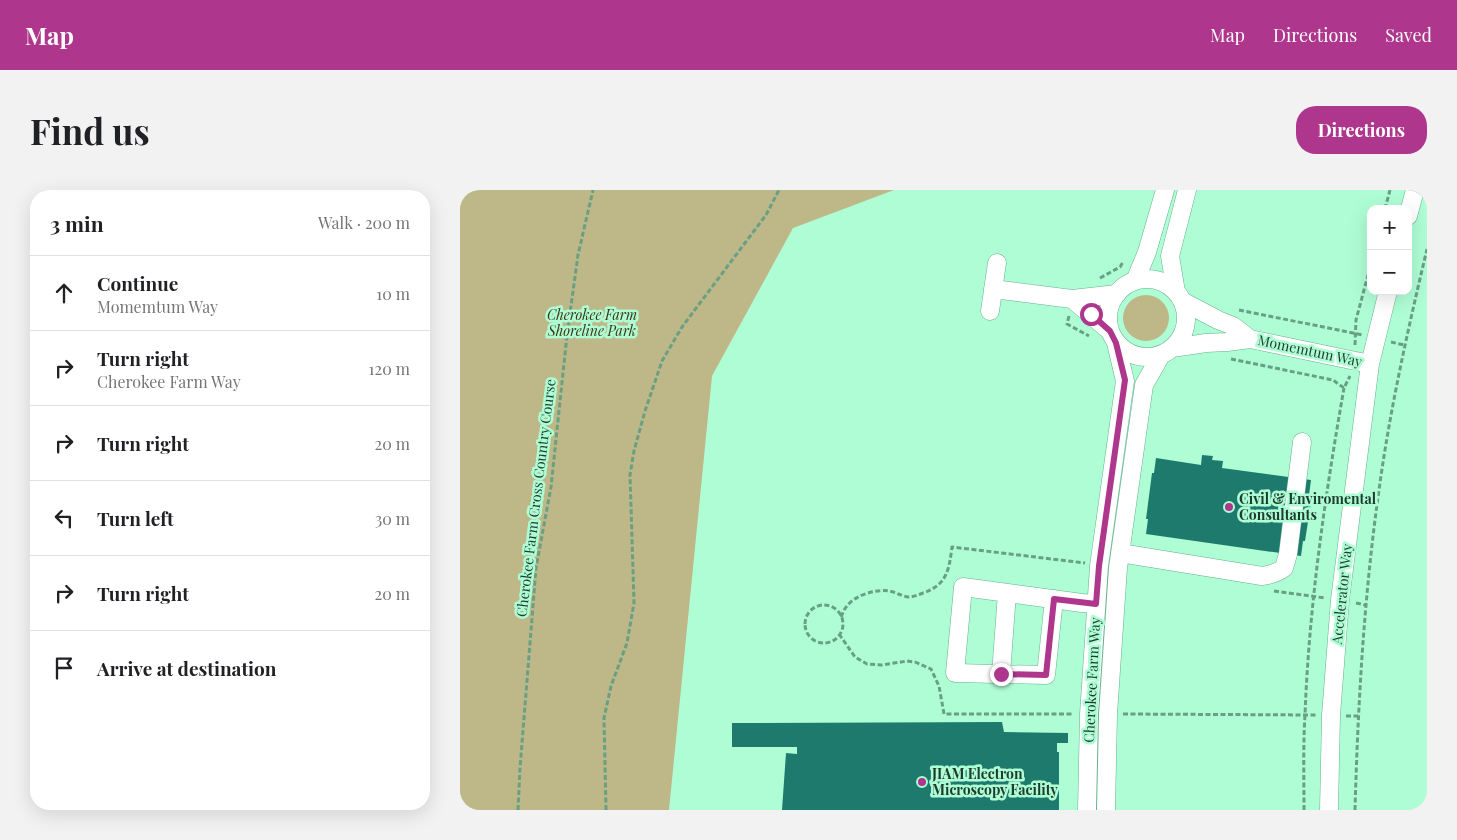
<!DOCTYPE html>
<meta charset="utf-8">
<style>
body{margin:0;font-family:"Playfair Display",serif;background:#f2f2f2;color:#202124}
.controls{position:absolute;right:15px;top:15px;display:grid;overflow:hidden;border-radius:10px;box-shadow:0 5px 20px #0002}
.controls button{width:45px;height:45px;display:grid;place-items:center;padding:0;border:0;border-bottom:1px solid #e0e0e0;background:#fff;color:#202124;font:25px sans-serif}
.stop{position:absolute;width:15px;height:15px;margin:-11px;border:4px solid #ae368c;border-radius:50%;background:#fff}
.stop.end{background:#ae368c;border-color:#fff;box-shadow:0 1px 5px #0008}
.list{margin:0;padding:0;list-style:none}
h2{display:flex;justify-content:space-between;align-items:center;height:65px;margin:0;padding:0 20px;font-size:21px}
h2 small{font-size:16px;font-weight:400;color:#757577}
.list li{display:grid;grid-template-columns:32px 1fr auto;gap:15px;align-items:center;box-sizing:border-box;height:75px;padding:0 20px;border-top:1px solid #e0e0e0}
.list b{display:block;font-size:19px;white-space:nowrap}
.list p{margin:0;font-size:16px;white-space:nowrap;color:#757577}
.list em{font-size:16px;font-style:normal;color:#757577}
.icon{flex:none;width:28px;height:28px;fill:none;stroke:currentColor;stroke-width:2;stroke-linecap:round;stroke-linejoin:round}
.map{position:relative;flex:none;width:967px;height:620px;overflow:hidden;border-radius:20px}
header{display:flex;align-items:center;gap:30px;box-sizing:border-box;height:70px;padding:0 25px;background:#ae368c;color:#fff}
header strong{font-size:24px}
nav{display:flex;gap:28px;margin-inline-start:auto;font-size:18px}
.intro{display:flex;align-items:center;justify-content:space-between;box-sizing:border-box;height:120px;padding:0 30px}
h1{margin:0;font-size:35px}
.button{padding:12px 22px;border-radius:20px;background:#ae368c;color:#fff;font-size:18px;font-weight:700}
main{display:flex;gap:30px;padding:0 30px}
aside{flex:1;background:#fff;border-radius:20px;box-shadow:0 5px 20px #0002}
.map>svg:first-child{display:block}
</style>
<header>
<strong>Map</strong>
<nav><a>Map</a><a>Directions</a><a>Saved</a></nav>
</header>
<div class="intro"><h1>Find us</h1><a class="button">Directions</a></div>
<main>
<aside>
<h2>3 min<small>Walk · 200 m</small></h2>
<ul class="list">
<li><svg class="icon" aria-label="ahead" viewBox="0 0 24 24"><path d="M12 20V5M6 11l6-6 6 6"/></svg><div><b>Continue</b><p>Momemtum Way</p></div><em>10 m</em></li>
<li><svg class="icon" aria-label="right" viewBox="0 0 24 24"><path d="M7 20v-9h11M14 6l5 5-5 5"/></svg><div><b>Turn right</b><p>Cherokee Farm Way</p></div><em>120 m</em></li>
<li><svg class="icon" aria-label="right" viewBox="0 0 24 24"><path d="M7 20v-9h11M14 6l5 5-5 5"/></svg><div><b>Turn right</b></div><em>20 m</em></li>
<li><svg class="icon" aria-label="left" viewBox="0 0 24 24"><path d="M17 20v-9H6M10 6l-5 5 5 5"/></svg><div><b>Turn left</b></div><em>30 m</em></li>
<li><svg class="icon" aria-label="right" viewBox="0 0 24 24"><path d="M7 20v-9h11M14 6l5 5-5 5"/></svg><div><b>Turn right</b></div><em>20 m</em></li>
<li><svg class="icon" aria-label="arrive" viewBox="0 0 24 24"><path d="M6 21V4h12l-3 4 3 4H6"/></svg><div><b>Arrive at destination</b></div></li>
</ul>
</aside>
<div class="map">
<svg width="967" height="620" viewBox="0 0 967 620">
<rect width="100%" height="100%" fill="#affdd5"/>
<path fill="#beb787" d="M0,0h434l-101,38 -81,148 -43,434h-209z
M663 128a23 23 0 1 1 46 0a23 23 0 1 1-46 0Z"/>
<path fill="#1d7a6d" d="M742,265l11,1 -1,4 11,1 -1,7 89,12 -2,15 3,1 -7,45h-2l-2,15 -155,-22 2,-15h-2l6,-46h2l2,-15 45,7z
M542,532l2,10 64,1v10h-11v9h2v58h-277l4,-57 11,1v-7h-65v-24z"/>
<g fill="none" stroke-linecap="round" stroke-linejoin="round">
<g stroke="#65b18c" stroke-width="19">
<path id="minor" d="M948,26l7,-26
M648 128a39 39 0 1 1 78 0a39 39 0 1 1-78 0Z
M675,91l12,-29 18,-62
M533,99l79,10 45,-5
M716,102l-6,-36 17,-66
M612,109l38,32
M722,111l36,19 15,6 17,13
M530,121l7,-48
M712,158l34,-5 21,-1 23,-3 120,25
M660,363l142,23c8,-1 15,-3 22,-8l4,-14 14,-112
M594,409l-8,76 -91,-2 8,-86 119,16 14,1
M541,484l6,-81
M627,620l2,-96 10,-148 26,-185 -9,-38
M646,620l2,-96 10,-146 26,-183 17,-30
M869,620l2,-95 9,-115 30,-236 18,-73"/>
</g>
<path stroke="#68a084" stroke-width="3" stroke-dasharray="5 2.5" stroke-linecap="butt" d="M925,19l5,-19
M640,88l20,-11 3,-5
M779,120l124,25
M609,126l-2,8 22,12
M931,152l13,3
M895,155l1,-25 15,-56
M771,169l102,21 11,8 6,-12
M814,401l51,7
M896,413l9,2
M345 434a19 19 0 1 1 38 0a19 19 0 1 1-38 0Z
M381,427c2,-4 3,-8 6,-11 8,-11 29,-17 42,-15 7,1 12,5 19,6 5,0 10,-2 15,-4 24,-8 26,-23 29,-46l133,16
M379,444l16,23 12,7 15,1 25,-4 8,1 16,7 8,17 5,28h130
M663,524l194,1
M886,526h12
M58,620l2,-42 16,-200 15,-81 16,-152 11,-80 15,-65
M146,620l-2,-92 7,-32 16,-43 7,-40 -4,-128 4,-24 11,-40 17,-50 20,-34 84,-112 13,-25
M844,620c0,-32 -1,-63 1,-95 4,-109 20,-219 39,-327
M895,620c3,-107 9,-214 24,-320 11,-81 29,-161 48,-241"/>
<use href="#minor" stroke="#fff" stroke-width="18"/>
</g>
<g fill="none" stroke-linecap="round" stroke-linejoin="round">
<path stroke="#ae368c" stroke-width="6" d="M541,484l45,1 8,-76 42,5 3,-38 26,-186 -9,-37 -6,-12 -19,-17"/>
</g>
<g fill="#ae368c" stroke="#affdd5" stroke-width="2">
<circle cx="769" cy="317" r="5"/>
<circle cx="462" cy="592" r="5"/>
</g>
<g text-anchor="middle" stroke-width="5" stroke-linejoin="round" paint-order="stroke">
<g font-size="14" font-style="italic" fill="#3d3813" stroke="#affdd5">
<text x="132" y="130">Cherokee Farm<tspan x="132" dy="16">Shoreline Park</tspan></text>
</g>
<g font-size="14" fill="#1c3c2d" stroke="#affdd5">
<text transform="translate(850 161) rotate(12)" y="5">Momemtum Way</text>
<text transform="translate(76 308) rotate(-83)" y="5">Cherokee Farm Cross Country Course</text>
<text transform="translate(882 404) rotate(-84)" y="5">Accelerator Way</text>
<text transform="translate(632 490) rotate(-87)" y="5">Cherokee Farm Way</text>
</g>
<g font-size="14" font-weight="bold" fill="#1c3c2d" stroke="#affdd5" text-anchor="start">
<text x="779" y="314">Civil &amp; Enviromental<tspan x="779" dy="16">Consultants</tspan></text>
<text x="472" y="589">JIAM Electron<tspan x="472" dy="16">Microscopy Facility</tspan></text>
</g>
</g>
</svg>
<div class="controls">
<button>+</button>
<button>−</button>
</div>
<div class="stop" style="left:631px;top:124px"></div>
<div class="stop end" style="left:541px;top:484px"></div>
</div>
</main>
